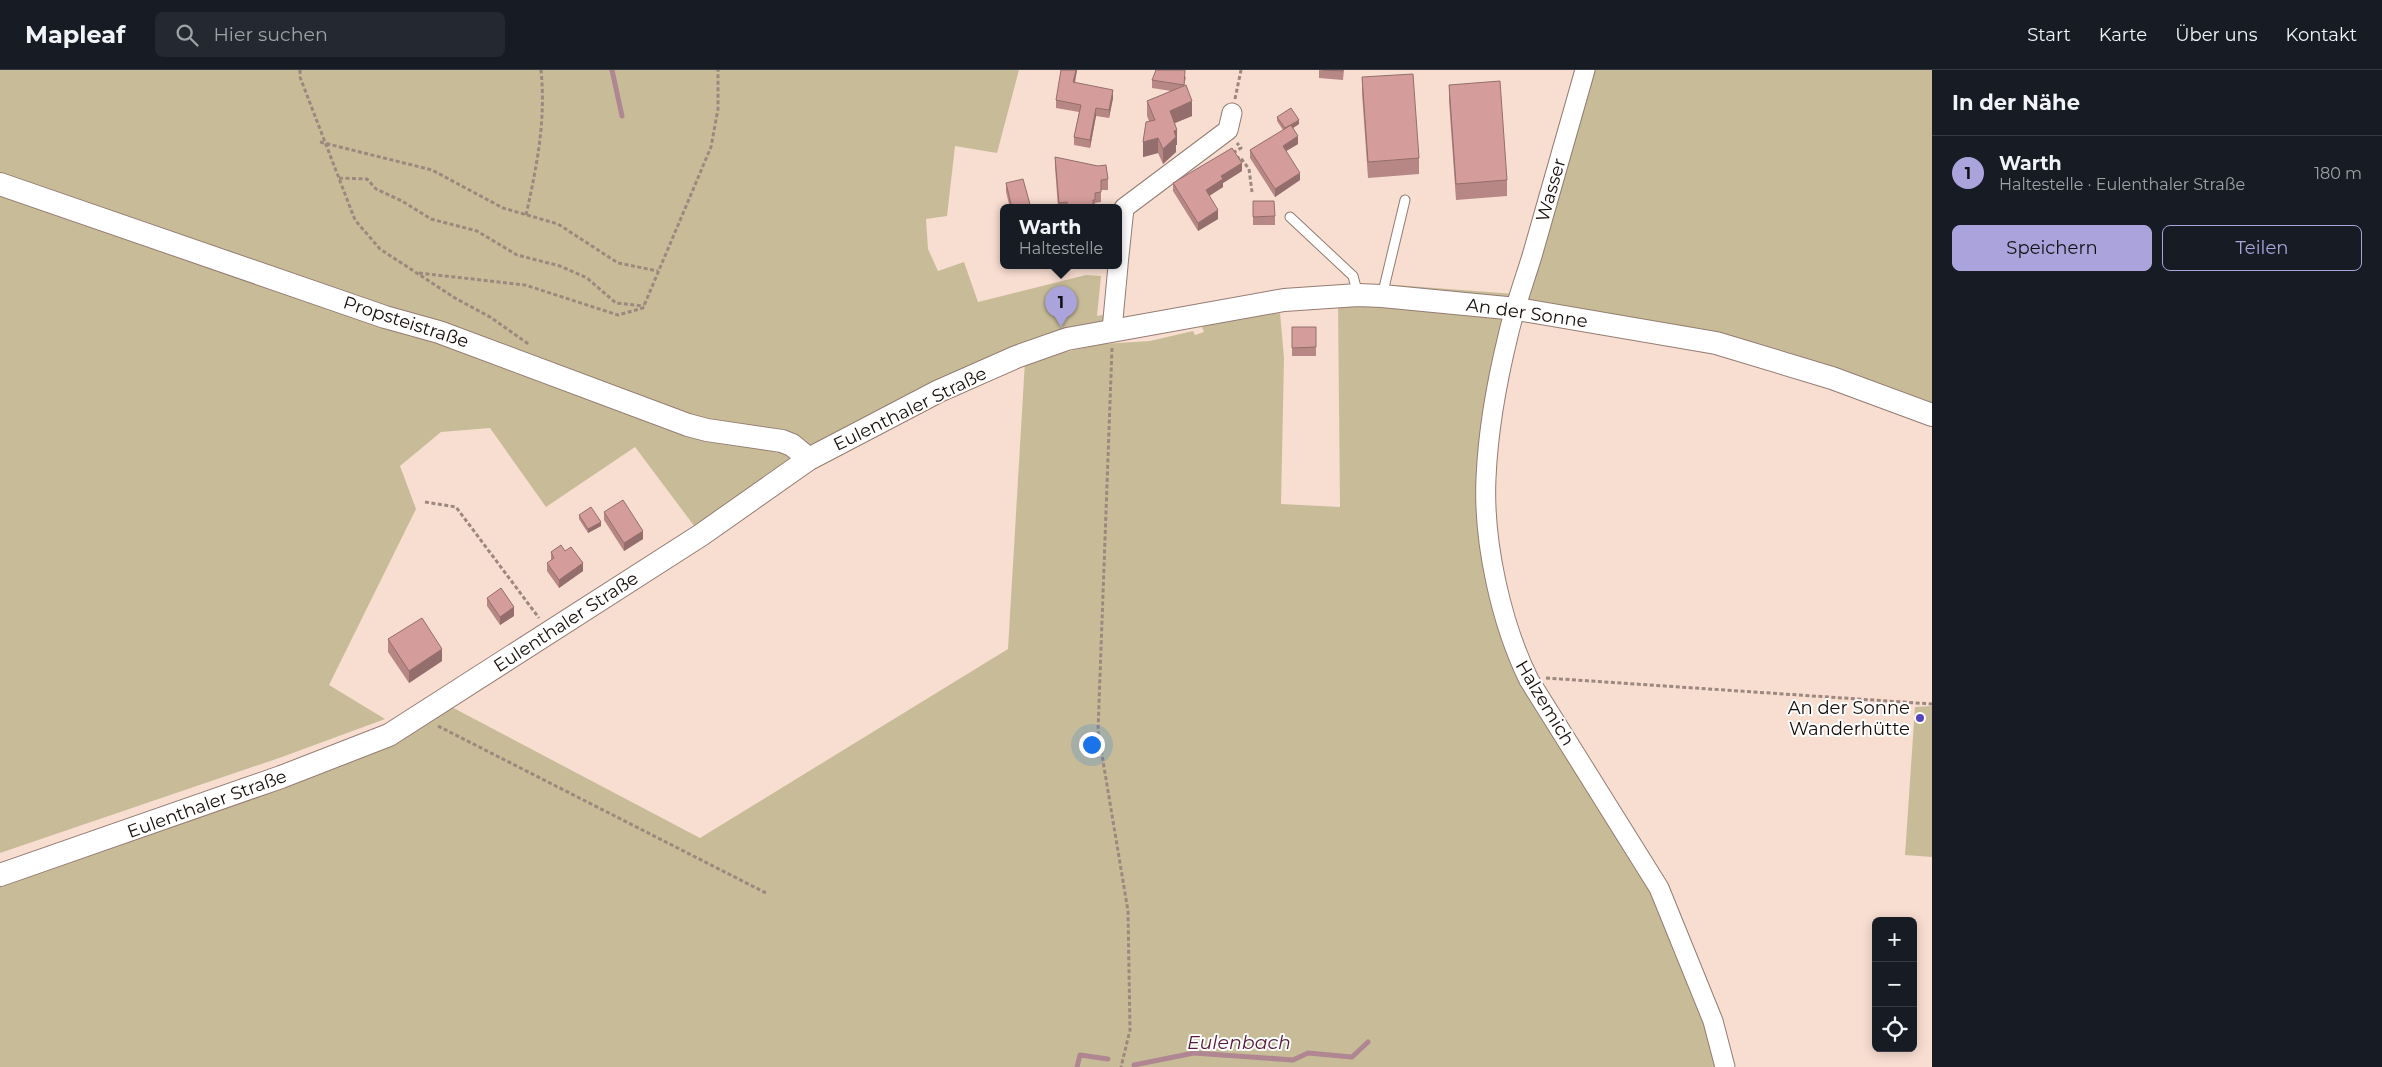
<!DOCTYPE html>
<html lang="de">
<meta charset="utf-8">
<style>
body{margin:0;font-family:Montserrat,sans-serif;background:#242831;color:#f1f3f6}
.controls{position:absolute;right:15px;bottom:15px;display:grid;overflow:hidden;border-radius:8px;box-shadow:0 2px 12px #0003}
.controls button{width:45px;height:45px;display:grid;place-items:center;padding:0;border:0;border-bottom:1px solid #363941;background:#171b24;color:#f1f3f6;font:25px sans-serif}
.you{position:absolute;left:1091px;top:674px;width:18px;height:18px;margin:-12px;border:4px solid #fff;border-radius:50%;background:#1a73e8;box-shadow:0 0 0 8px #1a73e833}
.badge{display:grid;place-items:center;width:32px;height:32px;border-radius:50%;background:#aba4dc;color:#111;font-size:16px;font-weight:700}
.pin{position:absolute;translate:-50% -41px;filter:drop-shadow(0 1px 2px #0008)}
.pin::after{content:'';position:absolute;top:26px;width:18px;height:15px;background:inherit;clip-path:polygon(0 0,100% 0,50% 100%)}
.popup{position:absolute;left:1000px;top:134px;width:122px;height:65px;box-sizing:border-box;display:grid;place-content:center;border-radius:8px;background:#171b24;filter:drop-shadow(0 1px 4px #0005);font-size:16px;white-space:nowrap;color:#9ea1a6}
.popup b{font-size:19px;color:#f1f3f6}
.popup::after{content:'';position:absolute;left:50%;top:100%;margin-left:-10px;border:10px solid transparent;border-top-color:#171b24}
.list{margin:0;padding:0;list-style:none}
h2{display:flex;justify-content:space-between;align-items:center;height:65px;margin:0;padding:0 20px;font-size:21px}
h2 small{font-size:16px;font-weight:400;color:#9ea1a6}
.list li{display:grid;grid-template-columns:32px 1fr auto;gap:15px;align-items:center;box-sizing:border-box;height:75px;padding:0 20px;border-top:1px solid #363941}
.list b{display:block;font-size:19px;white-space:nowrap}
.list p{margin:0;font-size:16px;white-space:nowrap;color:#9ea1a6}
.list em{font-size:16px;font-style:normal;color:#9ea1a6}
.actions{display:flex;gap:10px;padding:15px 20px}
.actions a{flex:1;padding:11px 0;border:1px solid #aba4dc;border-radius:8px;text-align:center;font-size:18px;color:#aba4dc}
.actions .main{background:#aba4dc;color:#111}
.icon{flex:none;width:28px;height:28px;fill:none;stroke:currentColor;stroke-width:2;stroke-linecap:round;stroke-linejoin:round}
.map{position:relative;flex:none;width:1932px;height:997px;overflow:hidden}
header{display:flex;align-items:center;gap:30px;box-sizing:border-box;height:70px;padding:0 25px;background:#171b24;border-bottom:1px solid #363941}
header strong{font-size:24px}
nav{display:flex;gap:28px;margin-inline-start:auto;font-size:18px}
.search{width:350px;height:45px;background:#242831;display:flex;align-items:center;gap:12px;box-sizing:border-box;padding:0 18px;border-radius:8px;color:#9ea1a6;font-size:19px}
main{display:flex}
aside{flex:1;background:#171b24}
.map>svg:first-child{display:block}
</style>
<header>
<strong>Mapleaf</strong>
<div class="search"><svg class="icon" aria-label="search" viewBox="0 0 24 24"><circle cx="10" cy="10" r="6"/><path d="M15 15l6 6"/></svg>Hier suchen</div>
<nav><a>Start</a><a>Karte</a><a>Über uns</a><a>Kontakt</a></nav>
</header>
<main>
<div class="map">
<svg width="1932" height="997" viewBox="0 0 1932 997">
<rect width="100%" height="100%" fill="#f8ddd1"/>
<path fill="#c8bc98" d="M0,0h1019l-22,83 -42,-7 -8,70 -21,3 2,30 10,22 26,-9 14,40 108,-27 15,1 -4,40 24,-5 -9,19 -173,61 -238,144 -66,-88 -89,60 -56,-79 -49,4 -41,34 16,43 -87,176 56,34 -103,38 -282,96z
M1574,0h358v345l-100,-37 -315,-69 -31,170 22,151 151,258 66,179h-1725v-192l442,-173 258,136 308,-189 17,-288 77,-17 48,-3 43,-10 2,4 9,-3 -2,-5 17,-6 61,-8 4,45 -3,146 59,3 -2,-204 56,1 1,-19 120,9z
M1932,636v151l-27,-2 10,-148z"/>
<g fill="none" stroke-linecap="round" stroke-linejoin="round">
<path stroke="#af8692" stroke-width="5" d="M612,0l10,46
M1134,995l60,-12 99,7 15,-7 44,4 16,-15
M1077,997l3,-12 28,4"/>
<g stroke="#947c72" stroke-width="11">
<path id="service" d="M1290,147l63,59 5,19
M1382,226l23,-96"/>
</g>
<g stroke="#947c72" stroke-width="21">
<path id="minor" d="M1585,0c-18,62 -35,124 -53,186 -8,26 -18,53 -24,80 -11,45 -20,95 -22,142 -3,64 15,145 43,202l130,208 54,133 12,46
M1118,195l6,-57 104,-78 4,-17
M1112,260l6,-64"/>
</g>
<g stroke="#947c72" stroke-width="24">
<path id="tertiary" d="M0,114l385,133 54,15 249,93 19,5 75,11 10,4 17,14
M0,805l281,-98 108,-42 312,-200 108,-76 130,-68 77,-34 51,-18 217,-39 74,-5 24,1 135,13 199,34 116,35 100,37"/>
</g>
<path stroke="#9c887f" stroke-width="3" stroke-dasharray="4 2.5" stroke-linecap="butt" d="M300,0v7l55,143 25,29 75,49 35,19 40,28
M1235,29l6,-29
M320,72l112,28 71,38 55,16 60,39 40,8
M1233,83l8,-5 -4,-5
M1236,89l4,-2 9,12 3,23
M339,108l28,1 9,10 26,12 29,18 46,12 40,24 43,11 27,12 29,25 28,3
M526,145c11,-50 20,-94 15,-145
M419,203l106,12 93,30 25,-7 68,-161 7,-38v-39
M1112,278l-14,383 30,180 2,119 -9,37
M425,432l31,5 83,111
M1546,608l386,26
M438,656l330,168"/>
<use href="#service" stroke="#fff" stroke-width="9"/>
<use href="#minor" stroke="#fff" stroke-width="19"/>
<use href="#tertiary" stroke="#fff" stroke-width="22"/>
</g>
<path fill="#b68785" d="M1077,0l-2,13 38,15 -4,20 -13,-2 -6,32 -16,-3v-8l5,-25 -23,-4v-8z
M1319,0h25l-1,10 -24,-2z
M1186,7l-2,9 8,30 -17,7 2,22h-1v7l-13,12 -5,-11 -15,4 6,-36 -2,-5v-15l24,-10 -19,-3v-8z
M1362,7l57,81v16l-51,4 -6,-85z
M1449,15l58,95v16l-51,4 -7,-99z
M1277,47l22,7 -6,4 5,16 -12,7 14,29 -25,17 -25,-39v-8l33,-20 -6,-9z
M1055,87l53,22v11h-7v12l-6,1v5h-37l-3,-41z
M1242,101l-19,12v4l-14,9 9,23 -20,12 -25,-40v-8z
M1006,113l25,25h-21l-4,-16z
M1253,131l22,15v9h-22z
M1292,257h24v29h-24z
M604,442l39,27 -19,12 -20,-31z
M579,445l22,11 -13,7 -9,-14z
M565,481l18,20 -24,17 -12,-17v-8l4,-2v-9z
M487,528l27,18 -14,9 -13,-19z
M388,569l54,22 -33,22 -21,-31z"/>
<path fill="#946e6c" d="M1076,0h1l-4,20v-8z
M1113,20v8l-4,20v-8z
M1192,31v15l-22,9v-14z
M1096,38v8l-6,32v-8z
M1299,50v4l-14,9v-4z
M1177,60v15h-1v7l-13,12v-15l11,-18z
M1298,66v8l-15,9v-7z
M1158,68v15l-15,4v-15z
M1242,93v8l-19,12v4l-17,11v-8l15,-14z
M1300,103v7l-25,17v-8z
M1218,140v9l-20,12v-8z
M601,452v4l-13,7v-4z
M643,461v8l-19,12v-8z
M583,493v8l-24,17v-8z
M514,537v9l-14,9v-8z
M442,579v12l-33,22v-12z"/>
<path fill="#d49d9b" stroke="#946e6c" d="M1061,0h15l-3,12 40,8 -4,20 -13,-2 -6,32 -16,-3 7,-32 -25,-5z
M1156,0h29l-1,15 -32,-5z
M1323,0h20v1z
M1413,4l6,84 -51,4 -6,-85z
M1500,11l7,99 -51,4 -7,-99z
M1186,15l6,16 -22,10 7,19 -3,1 2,6 -13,12 -5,-11 -15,4 3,-20 9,-2 -8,-19z
M1291,38l8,12 -14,8 -8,-11z
M1291,55l7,11 -15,10 17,27 -25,16 -25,-39z
M1232,78l10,15 -21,13 2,3 -17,11 12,20 -20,13 -25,-40z
M1055,87l43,9 8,-1 2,14 -7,1v12l-6,1v7h-2v8h-25l-1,-6 -8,1z
M1023,109l8,29h-15v-1l-4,1 -6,-25z
M1253,131h21l1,15 -22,1z
M1292,257h24v20l-24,1z
M623,430l20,31 -19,12 -20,-31z
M591,437l10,15 -13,7 -9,-14z
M561,475l4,6 6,-4 12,16 -24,17 -12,-17 7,-5 -3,-6z
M501,518l13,19 -14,10 -13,-19z
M422,548l20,31 -33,22 -21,-32z"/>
<circle fill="#5644bc" stroke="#fff" stroke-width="2" cx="1920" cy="648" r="5"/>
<g text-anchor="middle" stroke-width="4" stroke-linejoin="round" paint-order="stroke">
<g font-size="18" fill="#170e0a" stroke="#fff">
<text transform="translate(1551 120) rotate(-74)" y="6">Wasser</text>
<text transform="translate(1527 243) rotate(8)" y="6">An der Sonne</text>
<text transform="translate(406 252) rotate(18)" y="6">Propsteistraße</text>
<text transform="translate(910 339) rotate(-26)" y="6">Eulenthaler Straße</text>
<text transform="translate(566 552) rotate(-33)" y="6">Eulenthaler Straße</text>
<text transform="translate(1545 633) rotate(59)" y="6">Halzemich</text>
<text transform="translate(207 734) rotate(-20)" y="6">Eulenthaler Straße</text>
</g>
<g font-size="18" fill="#170e0a" stroke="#fff" text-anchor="end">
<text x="1910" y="644">An der Sonne<tspan x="1910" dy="21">Wanderhütte</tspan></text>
</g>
<g font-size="19" font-style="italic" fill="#591a36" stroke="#fff">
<text x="1239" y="979">Eulenbach</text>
</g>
</g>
</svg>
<div class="controls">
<button>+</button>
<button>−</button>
<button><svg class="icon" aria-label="locate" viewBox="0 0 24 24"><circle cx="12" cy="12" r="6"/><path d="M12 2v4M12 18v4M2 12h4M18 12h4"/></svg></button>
</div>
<div class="you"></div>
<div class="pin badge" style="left:1061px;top:257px">1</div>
<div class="popup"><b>Warth</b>Haltestelle</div>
</div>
<aside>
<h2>In der Nähe<small></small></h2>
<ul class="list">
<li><span class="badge">1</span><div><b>Warth</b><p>Haltestelle · Eulenthaler Straße</p></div><em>180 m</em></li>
</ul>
<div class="actions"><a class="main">Speichern</a><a>Teilen</a></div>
</aside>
</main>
